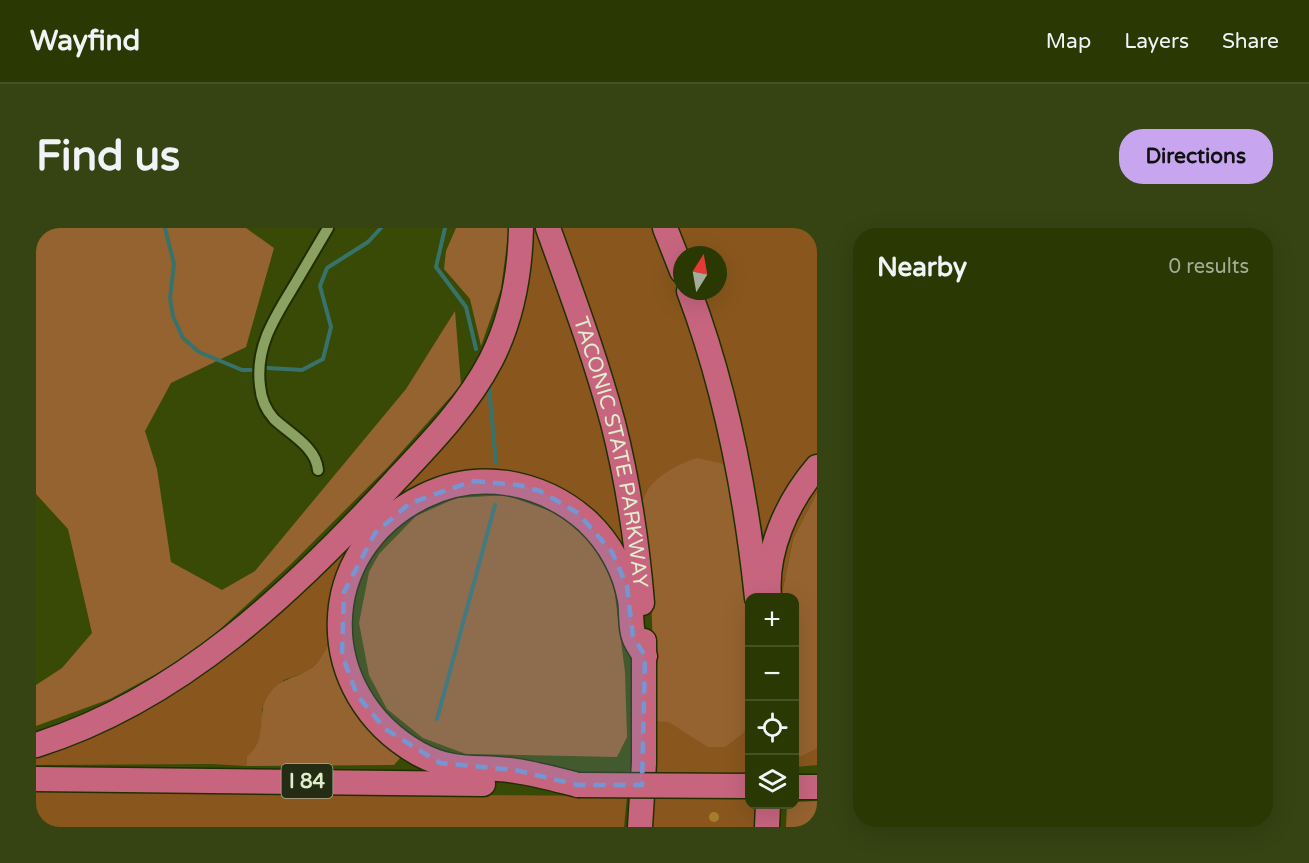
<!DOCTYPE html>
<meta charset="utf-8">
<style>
body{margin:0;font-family:"Varela Round",sans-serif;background:#364313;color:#f1f3f6}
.controls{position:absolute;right:18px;bottom:18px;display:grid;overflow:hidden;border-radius:12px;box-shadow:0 6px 24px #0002}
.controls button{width:54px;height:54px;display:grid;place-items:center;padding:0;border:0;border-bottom:2px solid #465226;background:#2a3804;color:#f1f3f6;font:30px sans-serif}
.compass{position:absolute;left:637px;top:18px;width:54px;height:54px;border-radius:50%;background:#2a3804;box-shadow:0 6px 24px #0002;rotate:11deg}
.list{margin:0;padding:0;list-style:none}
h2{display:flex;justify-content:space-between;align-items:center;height:78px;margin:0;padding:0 24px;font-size:26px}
h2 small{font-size:20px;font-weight:400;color:#a5ac9a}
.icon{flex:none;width:33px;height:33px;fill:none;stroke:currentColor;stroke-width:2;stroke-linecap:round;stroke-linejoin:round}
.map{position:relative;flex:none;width:781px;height:599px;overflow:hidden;border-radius:24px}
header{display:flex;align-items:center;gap:36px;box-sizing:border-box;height:84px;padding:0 30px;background:#2a3804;border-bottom:2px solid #465226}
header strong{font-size:28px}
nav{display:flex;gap:33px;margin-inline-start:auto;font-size:21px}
.intro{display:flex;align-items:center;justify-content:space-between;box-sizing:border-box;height:144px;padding:0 36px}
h1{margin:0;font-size:42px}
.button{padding:15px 27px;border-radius:24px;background:#c7a6ef;color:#111;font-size:21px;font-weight:700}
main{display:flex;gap:36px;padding:0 36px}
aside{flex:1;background:#2a3804;border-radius:24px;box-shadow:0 6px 24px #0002}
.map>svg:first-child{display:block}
</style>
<header>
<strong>Wayfind</strong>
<nav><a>Map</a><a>Layers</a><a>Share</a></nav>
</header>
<div class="intro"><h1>Find us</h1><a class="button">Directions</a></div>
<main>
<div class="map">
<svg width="781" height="599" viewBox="0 0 781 599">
<rect width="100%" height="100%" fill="#384a06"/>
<path fill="#89571e" d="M490,0h10l4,9 68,197 25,141 -91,-94 -148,23 -60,137 -5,3 -7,14 -14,13 -24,9 -22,29v22l-6,18 -9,7v10l-35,-2 -176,1v-15l137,-64 294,-278z
M521,0h99l13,33 39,115 20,89 -86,42z
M640,0h141v229l-51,90 -27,-126 -39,-130h18v-36h-32z
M781,250v14l-24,47 -12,58 -5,-34z
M713,492l1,84 5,1v22h-103l4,-106h13l38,26h19l18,-14z
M781,521v16l-22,2 -1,-8z
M0,564l591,4 -3,31h-588z"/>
<path fill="#95632f" d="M0,0h210l28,20 -28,99 -75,36 -26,48 12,38 14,93 51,28 33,-19 151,-182 49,-78 6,74 -73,82 -97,97 -98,90 -83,45 -74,27v-41l26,-17 30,-35 -24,-104 -32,-35z
M420,0h53l-8,61 -20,57 -11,-47 -26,-30 2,-18z
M661,230l31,7 21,140 1,115 -6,13 -18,14h-19l-38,-25 -13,-1 -6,-149 -8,-65c2,-26 33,-42 55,-49z
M781,264v257l-22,10 -1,-161h-13l12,-59z
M470,267l47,17 31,19 29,49 12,92 2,65 -10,20 -151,-3 -43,-16 -36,-29 -18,-34 -10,-52 10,-51 10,-18 37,-38 40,-18z
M298,413l65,108 2,8 -7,8 -147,1v-10c23,-17 7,-43 23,-63 9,-13 23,-15 35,-21 12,-6 18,-17 24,-28z
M781,573v26h-31l1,-22 7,-1 1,-2z"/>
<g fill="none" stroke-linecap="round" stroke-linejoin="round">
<path stroke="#38736b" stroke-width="4" d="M129,0l9,36 -4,34 3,18 10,22 16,14 43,18h9
M409,0l-9,39 30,40 10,42
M232,140l34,2 21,-11 8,-32 -11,-41 7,-18 41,-26 13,-14
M453,159l7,76
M401,491l58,-214"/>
<g stroke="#212f00" stroke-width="14">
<path id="minor" d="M282,242c-2,-23 -28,-36 -44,-51 -8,-9 -13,-21 -14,-33 -5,-40 15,-69 35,-102 11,-19 22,-37 33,-56"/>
</g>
<g stroke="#212f00" stroke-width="27">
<g id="highway">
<path id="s1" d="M512,0c23,64 47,128 65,195 15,59 24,119 29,180"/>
<path d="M629,0l17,43"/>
<path d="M653,63c37,98 57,202 68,307"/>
<path d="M733,370c-4,-47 18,-96 48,-131"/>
<path d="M0,517c144,-45 259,-155 359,-264 35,-37 72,-75 96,-121 21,-41 29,-86 30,-132"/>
<path d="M0,551l447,5"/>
<path d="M542,557c-20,-5 -41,-11 -62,-14 -37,-6 -60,3 -97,-17 -107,-60 -106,-204 5,-258 26,-13 55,-17 83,-13 31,5 58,18 81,39 22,21 37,49 42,78 2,12 0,26 4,37 2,6 7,13 11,19"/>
<path d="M758,559h23"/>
<path d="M604,599l4,-64v-122"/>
<path d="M731,599l1,-23"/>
</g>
</g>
<use href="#minor" stroke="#8aa161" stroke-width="10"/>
<use href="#highway" stroke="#c7657f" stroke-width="24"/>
<g stroke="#212f00" stroke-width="27" stroke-linecap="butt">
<path id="highway-bridge" d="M542,557l172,1"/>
</g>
<use href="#highway-bridge" stroke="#c7657f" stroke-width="24"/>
</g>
<circle fill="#a57e2b" cx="678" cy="589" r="5"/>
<path fill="#7596d3" fill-opacity="0.2" stroke="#7596d3" stroke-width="4.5" stroke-dasharray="12 8" stroke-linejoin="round" d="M437,253l45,4 22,6 38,22 34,39 15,34 6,50 12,20 -3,129h-64l-63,-15 -75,-7 -55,-34 -28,-34 -15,-40 2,-63 31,-59 35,-30z"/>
<g text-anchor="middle" stroke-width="5" stroke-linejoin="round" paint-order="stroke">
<rect fill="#242d13" stroke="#a8b394" stroke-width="1.5" x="245.5" y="536" width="51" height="34" rx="4.5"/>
<g font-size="20" font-weight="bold" fill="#e0edcc">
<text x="271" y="560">I 84</text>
</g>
<g font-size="21" fill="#e0edcc" stroke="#242d13">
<text dy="7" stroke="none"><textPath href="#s1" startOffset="234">TACONIC STATE PARKWAY</textPath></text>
</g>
</g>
</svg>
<div class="controls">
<button>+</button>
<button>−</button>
<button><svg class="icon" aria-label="locate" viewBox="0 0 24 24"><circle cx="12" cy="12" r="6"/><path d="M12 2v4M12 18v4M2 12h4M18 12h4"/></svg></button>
<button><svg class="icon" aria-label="layers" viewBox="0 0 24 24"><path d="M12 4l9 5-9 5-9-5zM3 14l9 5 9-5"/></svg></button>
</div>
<svg class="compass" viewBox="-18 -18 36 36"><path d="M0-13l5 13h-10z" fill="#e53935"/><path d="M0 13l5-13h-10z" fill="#a5ac9a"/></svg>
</div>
<aside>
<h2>Nearby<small>0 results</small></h2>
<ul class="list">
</ul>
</aside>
</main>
